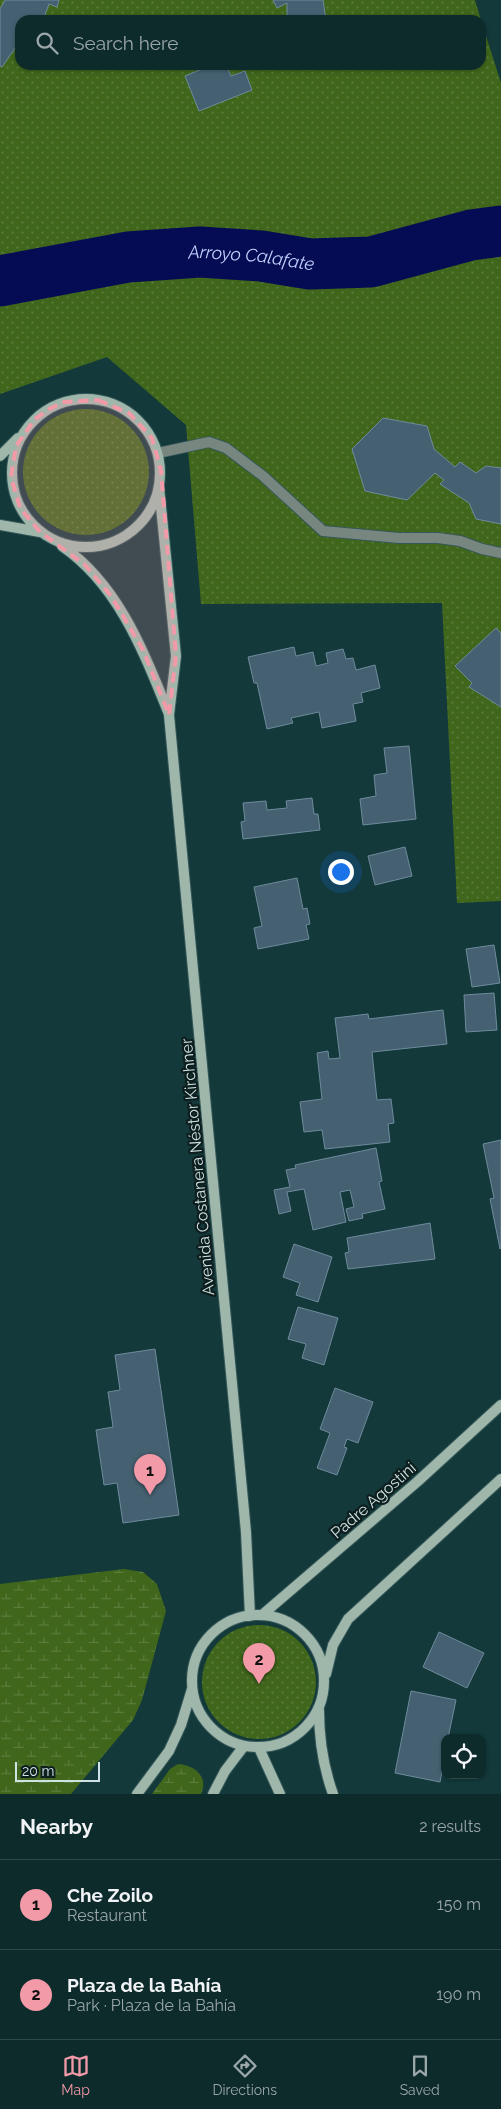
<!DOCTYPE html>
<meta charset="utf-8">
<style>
body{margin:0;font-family:Raleway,sans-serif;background:#1c3738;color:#f1f3f6}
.controls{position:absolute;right:15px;bottom:15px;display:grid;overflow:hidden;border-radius:10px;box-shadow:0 1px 4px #0004}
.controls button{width:45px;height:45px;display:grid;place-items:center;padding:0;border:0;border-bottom:1px solid #2e4748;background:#0e2b2c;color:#f1f3f6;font:25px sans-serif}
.scale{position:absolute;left:15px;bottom:12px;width:85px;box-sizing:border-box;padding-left:5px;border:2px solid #cfe3e4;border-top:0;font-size:14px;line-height:18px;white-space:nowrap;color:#cfe3e4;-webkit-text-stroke:4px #0e1e1e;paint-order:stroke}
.you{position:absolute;left:340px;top:871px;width:18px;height:18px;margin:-12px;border:4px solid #fff;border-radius:50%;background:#1a73e8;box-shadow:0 0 0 8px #1a73e833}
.badge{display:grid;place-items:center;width:32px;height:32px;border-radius:50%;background:#f39aa9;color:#111;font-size:16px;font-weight:700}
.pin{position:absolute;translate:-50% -41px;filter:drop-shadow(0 1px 2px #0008)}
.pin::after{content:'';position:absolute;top:26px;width:18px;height:15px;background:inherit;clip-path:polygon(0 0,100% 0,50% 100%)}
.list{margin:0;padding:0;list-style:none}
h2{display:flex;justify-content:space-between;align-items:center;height:65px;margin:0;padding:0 20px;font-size:21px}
h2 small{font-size:16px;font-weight:400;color:#9ba7a9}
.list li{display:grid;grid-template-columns:32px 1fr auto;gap:15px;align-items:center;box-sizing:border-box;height:90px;padding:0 20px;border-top:1px solid #2e4748}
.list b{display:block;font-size:19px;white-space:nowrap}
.list p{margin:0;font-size:16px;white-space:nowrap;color:#9ba7a9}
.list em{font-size:16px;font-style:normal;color:#9ba7a9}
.icon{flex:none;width:28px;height:28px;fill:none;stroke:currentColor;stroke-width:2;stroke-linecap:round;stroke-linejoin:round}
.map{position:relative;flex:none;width:501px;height:1794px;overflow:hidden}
.search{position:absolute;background:#0e2b2c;box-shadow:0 1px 4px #0004;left:15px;right:15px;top:15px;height:55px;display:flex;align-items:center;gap:12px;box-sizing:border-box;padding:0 18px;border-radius:15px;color:#9ba7a9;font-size:19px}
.sheet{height:245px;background:#0e2b2c}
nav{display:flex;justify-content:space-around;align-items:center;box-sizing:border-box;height:70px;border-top:1px solid #2e4748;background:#0e2b2c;font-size:14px;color:#9ba7a9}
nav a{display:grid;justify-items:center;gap:2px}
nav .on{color:#f39aa9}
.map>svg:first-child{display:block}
</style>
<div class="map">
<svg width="501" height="1794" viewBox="0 0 501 1794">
<defs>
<pattern id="wetland-marsh" width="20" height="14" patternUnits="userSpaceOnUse" patternTransform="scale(1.25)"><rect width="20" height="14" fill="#3f661b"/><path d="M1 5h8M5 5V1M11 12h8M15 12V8" fill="none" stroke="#5a7c3c"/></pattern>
<pattern id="park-dots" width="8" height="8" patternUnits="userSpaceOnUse" patternTransform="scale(1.25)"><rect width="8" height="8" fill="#3f661b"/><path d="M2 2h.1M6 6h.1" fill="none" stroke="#5a7c3c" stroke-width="1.8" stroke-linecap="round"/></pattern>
</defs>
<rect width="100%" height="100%" fill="#13393b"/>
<path fill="url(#wetland-marsh)" d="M124,1569l19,3 14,12 9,27 -24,89 -9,20 -62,74h-71v-210z
M178,1764c17,1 31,13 23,30h-49l18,-25z"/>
<path fill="url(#park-dots)" d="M0,0h475l6,20h-461v45h461v-45l20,63v818l-44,2 -15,-300 -241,1 -15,-179 -79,-68 -107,37z
M23 472a63 63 0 1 1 126 0a63 63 0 1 1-126 0Z
M202 1682a57 57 0 1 1 114 0a57 57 0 1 1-114 0Z"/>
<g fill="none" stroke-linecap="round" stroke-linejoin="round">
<path stroke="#060c54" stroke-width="51" id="s1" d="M0,281l128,-24 72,-5 61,4 49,8 61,-2 100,-27 30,-4"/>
</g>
<path fill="#456171" stroke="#6e8b9d" d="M5,0h54l-2,7 -8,-3 -6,16h-23v21l-18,26 -2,-1v-57z
M273,0h50l3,20h-39v-17l-10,5z
M212,65h14l5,11 14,-5 7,19 -53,21 -14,-35z
M383,418l44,8 7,23 21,18 5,-5 16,11 10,-7 15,2v56l-25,-5 -7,-16 -29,-19 4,-4 -9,-7 -28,27 -42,-9 -13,-42z
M496,628l5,5v74l-32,-20 3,-4 -17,-17z
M294,647l2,9 17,-4 3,14 12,-3 -2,-10 17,-4 3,10 7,-1 3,12 19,-5 5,23 -19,5 2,9 -10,2 3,17 -34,7 -3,-16 -28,6 2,5 -26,6 -10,-46h-3l-6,-26z
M409,746l7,73 -53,6 -3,-26 16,-3 -2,-21 13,-2 -3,-25z
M312,798l2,16h4l2,16 -77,9 -2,-17 4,-1 -2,-18 23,-2 1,9 20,-2 -1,-7z
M405,847l7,29 -37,9 -7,-29z
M297,878l6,31 4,-1 3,16 -4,1 3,14 -51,10 -4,-21 8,-2 -8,-39z
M494,945l6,38 -28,4 -6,-38z
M494,993l3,37 -31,2 -2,-37z
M443,1010l4,34 -75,8 5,48 14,-1 3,24 -6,1 2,18 -65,7 -3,-19 -18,2 -4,-30 22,-3 -5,-46 11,-2 1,8 11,-1 -5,-40 33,-4 1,5z
M501,1140v108l-1,1 -10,-50 4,-1 -11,-54z
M376,1148l6,33 -3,1 6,27 -23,5 1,4 -14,3 -3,-12 8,-2 -4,-17 -10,2 6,30 -33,8 -9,-41 -17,3 4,19 -12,3 -5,-24 16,-3 -4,-17 10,-2 -1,-3z
M430,1223l5,36 -87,10 -3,-16 4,-1 -2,-14z
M294,1244l38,13 -14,45 -22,-7 4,-12 -17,-6z
M298,1307l40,11 -14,47 -22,-7 4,-14 -18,-5z
M155,1349l24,166 -56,8 -6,-40 -13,2 -8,-55 17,-3 -5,-35 12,-2 -5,-35z
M335,1388l38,14 -15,41 -11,-4 -3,8 3,1 -10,27 -20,-7 13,-35 -10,-4z
M439,1632l45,21 -17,35 -44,-21z
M411,1691l45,9 -8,38h-3v17l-5,27 -45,-9z"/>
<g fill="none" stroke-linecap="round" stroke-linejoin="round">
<g stroke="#355859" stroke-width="12">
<path id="street" d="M158,453l51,-11 17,6 37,28 60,55 76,7h39l22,3 22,8 19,4"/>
</g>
<g stroke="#355859" stroke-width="12">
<path id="secondary" d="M12 473a74 74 0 1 1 148 0a74 74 0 1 1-148 0Z
M0,456l18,-18
M159,487l17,169 -7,59 77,817 4,84
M0,525l40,7
M62,546c57,39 82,107 107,168
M192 1681a66 66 0 1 1 132 0a66 66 0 1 1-132 0Z
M262,1615l155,-133 84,-77
M326,1674l7,-29 15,-26 153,-140
M319,1710c0,30 4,56 14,84
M259,1748l21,46
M137,1794l32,-43 12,-26 11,-36
M213,1794l12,-23 19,-25"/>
</g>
<use href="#street" stroke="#788680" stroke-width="10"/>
<use href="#secondary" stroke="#9fb6ab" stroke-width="10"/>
</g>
<path fill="#f39aa9" fill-opacity="0.2" stroke="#f39aa9" stroke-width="4" stroke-dasharray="10 6" stroke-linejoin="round" d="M98,400l31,13 23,25 9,32 15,186 -7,59 -26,-65 -32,-54 -26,-31 -45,-33 -20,-24 -9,-31 5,-31 19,-27 14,-10 15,-7z"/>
<g text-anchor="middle" stroke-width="4.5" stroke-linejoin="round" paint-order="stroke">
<g font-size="16" fill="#cfe3e4" stroke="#0e1e1e">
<text transform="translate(197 1167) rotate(-95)" y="6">Avenida Costanera Néstor Kirchner</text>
<text transform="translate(373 1500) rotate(-41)" y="6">Padre Agostini</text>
</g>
<g font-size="18" font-style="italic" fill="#bfd0fb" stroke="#0e1e1e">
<text dy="6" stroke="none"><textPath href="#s1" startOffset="254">Arroyo Calafate</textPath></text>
</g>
</g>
</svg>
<div class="controls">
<button><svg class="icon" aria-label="locate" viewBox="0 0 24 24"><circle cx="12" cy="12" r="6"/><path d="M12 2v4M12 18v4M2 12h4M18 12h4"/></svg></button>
</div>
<div class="scale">20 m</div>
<div class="you"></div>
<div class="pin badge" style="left:150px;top:1495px">1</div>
<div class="pin badge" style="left:259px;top:1684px">2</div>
<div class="search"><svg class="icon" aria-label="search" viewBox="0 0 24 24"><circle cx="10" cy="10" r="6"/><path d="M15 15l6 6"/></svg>Search here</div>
</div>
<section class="sheet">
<h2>Nearby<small>2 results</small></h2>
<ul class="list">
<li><span class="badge">1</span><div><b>Che Zoilo</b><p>Restaurant</p></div><em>150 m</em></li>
<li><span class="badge">2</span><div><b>Plaza de la Bahía</b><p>Park · Plaza de la Bahía</p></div><em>190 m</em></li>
</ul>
</section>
<nav>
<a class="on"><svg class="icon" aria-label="map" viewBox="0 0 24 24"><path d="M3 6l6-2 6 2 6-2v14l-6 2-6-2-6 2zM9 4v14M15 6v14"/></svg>Map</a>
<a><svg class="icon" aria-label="directions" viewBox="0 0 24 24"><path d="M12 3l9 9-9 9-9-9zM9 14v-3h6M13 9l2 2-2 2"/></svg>Directions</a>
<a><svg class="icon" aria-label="saved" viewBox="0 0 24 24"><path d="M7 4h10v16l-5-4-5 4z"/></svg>Saved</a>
</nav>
